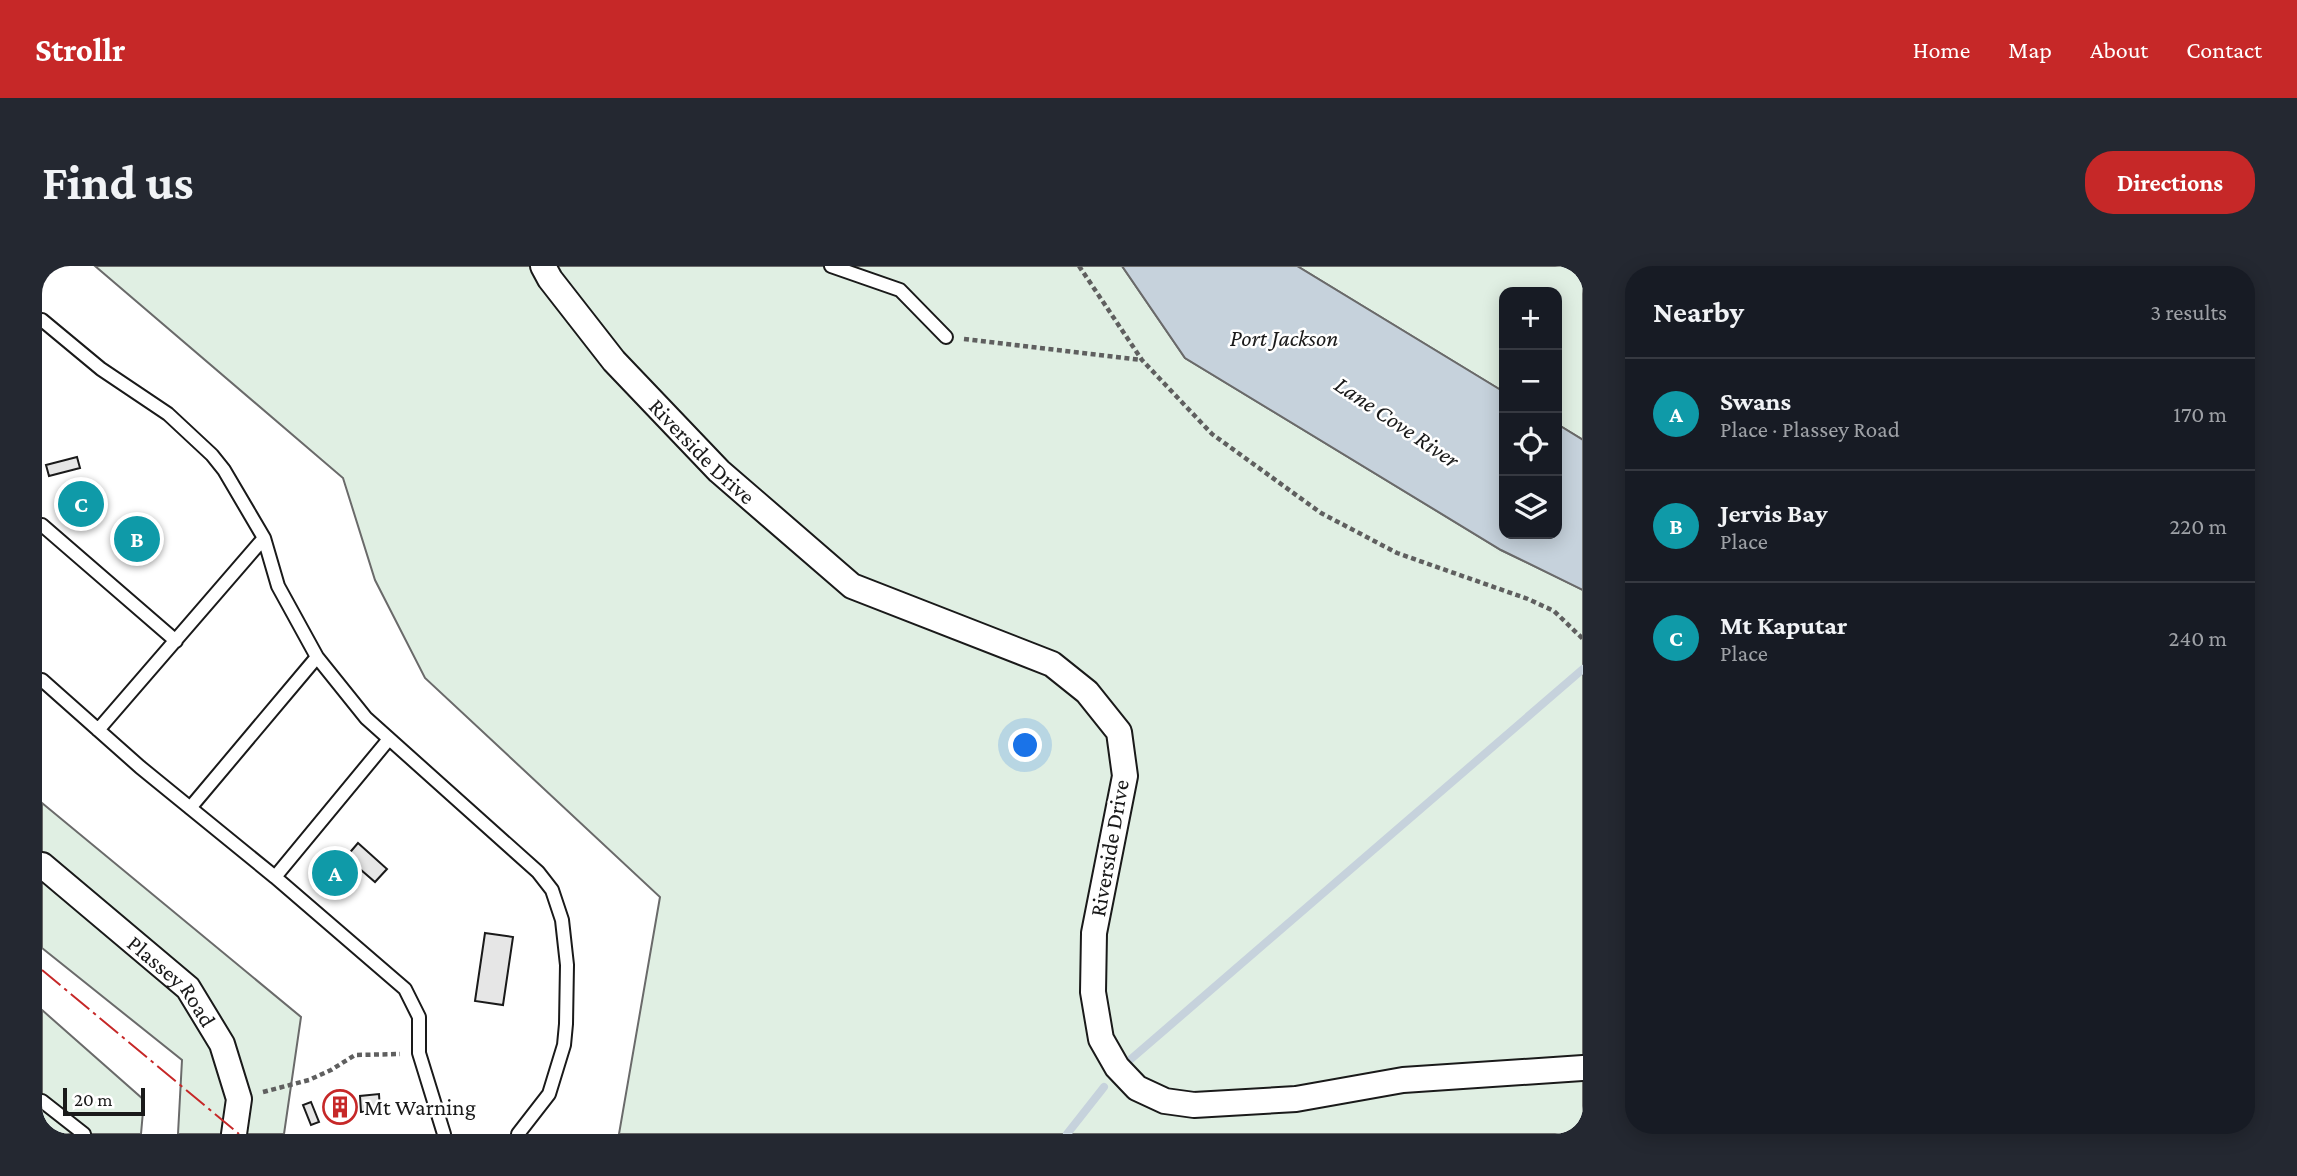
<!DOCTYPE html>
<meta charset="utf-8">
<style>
body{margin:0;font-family:"Crimson Pro",serif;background:#242831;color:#f1f3f6}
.controls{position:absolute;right:21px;top:21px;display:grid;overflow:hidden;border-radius:14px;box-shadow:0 4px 18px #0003}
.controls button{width:63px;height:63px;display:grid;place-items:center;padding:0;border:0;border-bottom:2px solid #363941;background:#171b24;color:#f1f3f6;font:35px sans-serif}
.scale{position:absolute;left:21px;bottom:18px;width:82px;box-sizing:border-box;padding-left:7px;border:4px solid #1a1a1a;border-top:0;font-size:19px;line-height:24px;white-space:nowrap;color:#1a1a1a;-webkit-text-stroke:5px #fff;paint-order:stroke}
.you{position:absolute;left:984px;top:480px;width:24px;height:24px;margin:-18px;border:5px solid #fff;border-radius:50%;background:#1a73e8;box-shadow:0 0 0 10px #1a73e833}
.badge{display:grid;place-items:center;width:46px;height:46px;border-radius:50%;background:#c62828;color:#fff;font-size:23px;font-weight:700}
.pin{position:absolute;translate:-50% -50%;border:4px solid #fff;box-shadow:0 2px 7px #0006}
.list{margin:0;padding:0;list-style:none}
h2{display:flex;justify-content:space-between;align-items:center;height:91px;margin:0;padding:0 28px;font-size:30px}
h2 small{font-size:23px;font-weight:400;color:#9ea1a6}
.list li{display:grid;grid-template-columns:46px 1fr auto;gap:21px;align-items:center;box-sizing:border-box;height:112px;padding:0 28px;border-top:2px solid #363941}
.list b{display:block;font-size:26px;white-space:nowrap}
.list p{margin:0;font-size:23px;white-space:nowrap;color:#9ea1a6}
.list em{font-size:23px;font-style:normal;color:#9ea1a6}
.icon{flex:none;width:38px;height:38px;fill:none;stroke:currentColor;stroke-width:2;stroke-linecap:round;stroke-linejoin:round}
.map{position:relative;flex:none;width:1541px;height:868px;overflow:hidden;border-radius:28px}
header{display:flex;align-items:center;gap:42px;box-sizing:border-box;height:98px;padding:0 35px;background:#c62828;color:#fff}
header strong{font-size:33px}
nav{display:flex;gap:38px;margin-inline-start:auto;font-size:24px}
.intro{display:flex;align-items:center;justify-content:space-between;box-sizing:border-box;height:168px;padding:0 42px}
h1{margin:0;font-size:49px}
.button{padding:18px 32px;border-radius:28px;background:#c62828;color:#fff;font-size:24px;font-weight:700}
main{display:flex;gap:42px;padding:0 42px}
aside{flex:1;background:#171b24;border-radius:28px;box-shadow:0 4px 18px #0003}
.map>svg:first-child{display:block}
</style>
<header>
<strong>Strollr</strong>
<nav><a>Home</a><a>Map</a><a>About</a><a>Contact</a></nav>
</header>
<div class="intro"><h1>Find us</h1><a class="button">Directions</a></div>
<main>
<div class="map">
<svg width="1541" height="868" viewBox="0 0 1541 868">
<rect width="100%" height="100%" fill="#fff"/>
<path fill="#e0efe3" stroke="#6a6a6a" stroke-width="2" d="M53,0h1027l63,92 316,192 82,40v544h-964l41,-237 -235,-219 -50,-98 -32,-102z
M1255,0h286v174l-26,-16v-132h-53v100z
M0,537l259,214 -17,117h-106l4,-74 -140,-112z
M0,744l102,90 -3,34h-99z"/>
<path fill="#c6d2dc" stroke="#6a6a6a" stroke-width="2" d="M1080,0h175l207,126v142h53v-110l26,16v150l-82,-40 -316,-192z"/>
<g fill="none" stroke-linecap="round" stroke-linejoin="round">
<path stroke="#c6d2dc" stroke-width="8" d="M1089,793l452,-390
M1025,868l37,-47"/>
</g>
<path fill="#e6e6e6" stroke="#1a1a1a" stroke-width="2" d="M35,191l3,11 -31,8 -3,-11z
M42,227l4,20 -10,2 -4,-20z
M115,260l4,17 -44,9 -3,-16z
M316,577l29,26 -12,13 -29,-25z
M284,590l28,23 -10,12 -27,-24z
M443,667l28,4 -10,68 -28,-4z
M337,828l1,17 -19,1 -1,-16z
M303,831l3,17 -14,3 -3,-18z
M269,836l8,20 -8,3 -8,-20z"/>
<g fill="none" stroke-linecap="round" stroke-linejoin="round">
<g stroke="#1a1a1a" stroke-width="16">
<path id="service" d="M789,0l69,24 46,47
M0,54l59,49 67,45 44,41 12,15 40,68 14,48 39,71 49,61 172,154 14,18 10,30 5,45 -1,59 -2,21 -15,49 -31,40
M0,259l134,116
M0,414l98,87 135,110 130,112 14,28v36l25,81
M56,464l166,-192
M148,542l127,-151
M233,611l114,-138
M0,835l42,33"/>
</g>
<g stroke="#1a1a1a" stroke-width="28">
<g id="minor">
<path id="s1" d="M501,0l7,13 64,82 105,110 133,115 200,78 35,28 32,40 6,44 -31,157 -1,59 8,47 16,28 20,21 28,13 29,4 102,-6 107,-19 180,-12"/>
<path id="s2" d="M0,599l146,123 34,56 17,55 -5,35"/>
</g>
</g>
<path stroke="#5f5f5f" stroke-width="4.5" stroke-dasharray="5 3.5" stroke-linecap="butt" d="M1037,0l63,94 70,74 109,79 76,40 131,46 26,12 29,28
M922,73l178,21
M221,826l46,-12 22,-10 24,-15 45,-1"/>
<use href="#service" stroke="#fff" stroke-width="12"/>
<use href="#minor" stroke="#fff" stroke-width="24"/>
<path stroke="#c62828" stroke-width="2" stroke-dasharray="24 5 3.5 5" stroke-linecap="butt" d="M0,704l197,164"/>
</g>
<defs>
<g id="building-ring" transform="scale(1.75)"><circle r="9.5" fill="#fff" stroke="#c62828" stroke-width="1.5"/><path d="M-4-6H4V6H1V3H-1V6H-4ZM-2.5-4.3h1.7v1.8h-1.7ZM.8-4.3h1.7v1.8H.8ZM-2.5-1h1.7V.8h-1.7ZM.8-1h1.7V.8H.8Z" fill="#c62828"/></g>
</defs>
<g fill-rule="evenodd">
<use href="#building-ring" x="298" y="841"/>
</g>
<g text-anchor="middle" stroke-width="5" stroke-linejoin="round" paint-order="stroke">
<g font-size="23" fill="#1a1a1a" stroke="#fff">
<text dy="8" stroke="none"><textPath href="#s1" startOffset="245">Riverside Drive</textPath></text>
<text transform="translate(1067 582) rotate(-80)" y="8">Riverside Drive</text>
<text dy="8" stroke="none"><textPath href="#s2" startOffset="175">Plassey Road</textPath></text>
</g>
<g font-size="23" fill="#1a1a1a" stroke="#fff" text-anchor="start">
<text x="322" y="849">Mt Warning</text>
</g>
<g font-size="24" font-style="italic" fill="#1a1a1a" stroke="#fff">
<text x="1242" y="80">Port Jackson</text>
<text transform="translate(1355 156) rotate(34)" y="8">Lane Cove River</text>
</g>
</g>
</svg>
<div class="controls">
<button>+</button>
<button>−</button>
<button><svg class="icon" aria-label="locate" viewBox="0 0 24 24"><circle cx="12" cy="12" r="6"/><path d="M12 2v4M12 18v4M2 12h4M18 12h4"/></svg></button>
<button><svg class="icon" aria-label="layers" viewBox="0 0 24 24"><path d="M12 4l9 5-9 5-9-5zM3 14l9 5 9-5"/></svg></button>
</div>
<div class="scale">20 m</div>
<div class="you"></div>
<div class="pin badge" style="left:293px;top:607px;background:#0f9aa8">A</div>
<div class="pin badge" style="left:95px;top:273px;background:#0f9aa8">B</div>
<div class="pin badge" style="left:39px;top:238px;background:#0f9aa8">C</div>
</div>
<aside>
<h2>Nearby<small>3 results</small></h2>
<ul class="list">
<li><span class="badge" style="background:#0f9aa8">A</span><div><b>Swans</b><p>Place · Plassey Road</p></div><em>170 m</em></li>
<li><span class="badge" style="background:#0f9aa8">B</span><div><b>Jervis Bay</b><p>Place</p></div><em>220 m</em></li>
<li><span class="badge" style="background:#0f9aa8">C</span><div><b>Mt Kaputar</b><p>Place</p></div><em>240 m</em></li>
</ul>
</aside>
</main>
